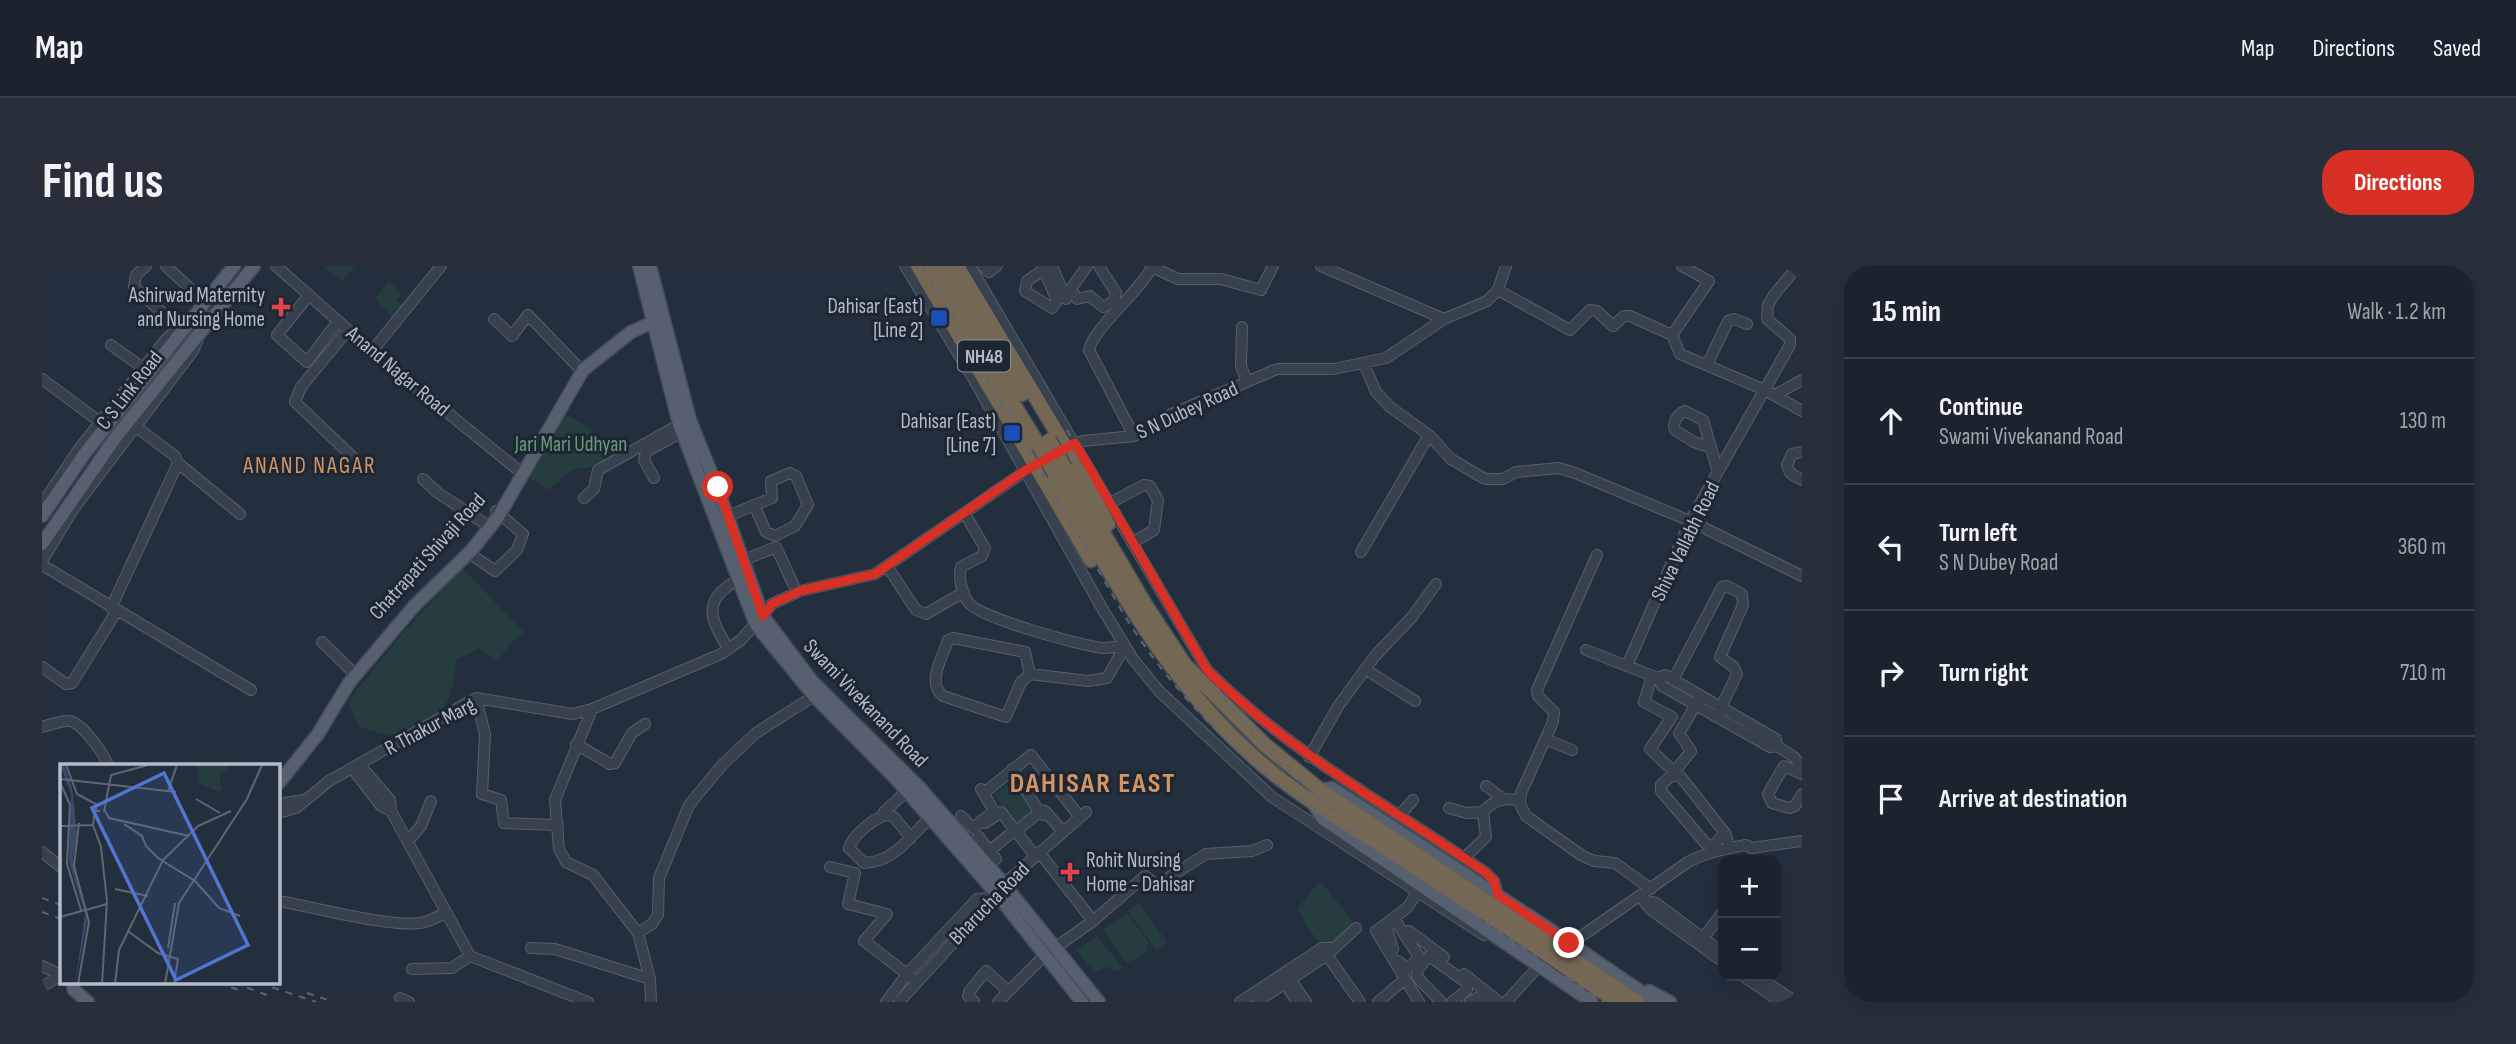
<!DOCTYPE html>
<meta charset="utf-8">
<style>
body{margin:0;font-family:"Sofia Sans Condensed",sans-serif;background:#282f3a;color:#f1f3f6}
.controls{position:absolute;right:21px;bottom:21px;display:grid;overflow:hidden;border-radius:14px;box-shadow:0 7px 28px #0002}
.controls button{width:63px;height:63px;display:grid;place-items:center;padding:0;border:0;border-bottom:2px solid #39404a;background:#1b232e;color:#f1f3f6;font:35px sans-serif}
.stop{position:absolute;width:21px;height:21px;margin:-16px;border:5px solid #d93025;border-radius:50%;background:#fff}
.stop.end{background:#d93025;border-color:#fff;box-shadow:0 2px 7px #0008}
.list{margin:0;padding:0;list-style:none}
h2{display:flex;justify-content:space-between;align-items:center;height:91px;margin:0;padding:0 28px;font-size:30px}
h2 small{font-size:23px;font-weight:400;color:#a0a4aa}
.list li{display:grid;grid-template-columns:46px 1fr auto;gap:21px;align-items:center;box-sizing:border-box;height:126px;padding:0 28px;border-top:2px solid #39404a}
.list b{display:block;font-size:26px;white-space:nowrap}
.list p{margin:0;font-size:23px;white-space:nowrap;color:#a0a4aa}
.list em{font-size:23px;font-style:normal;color:#a0a4aa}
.icon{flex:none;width:38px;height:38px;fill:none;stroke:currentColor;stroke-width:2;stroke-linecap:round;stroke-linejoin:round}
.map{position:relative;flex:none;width:1760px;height:736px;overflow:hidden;border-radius:28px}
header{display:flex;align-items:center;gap:42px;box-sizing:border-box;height:98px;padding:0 35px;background:#1b232e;border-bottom:2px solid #39404a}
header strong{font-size:33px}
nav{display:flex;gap:38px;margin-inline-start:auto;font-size:24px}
.intro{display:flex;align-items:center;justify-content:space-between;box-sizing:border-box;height:168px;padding:0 42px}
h1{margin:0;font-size:49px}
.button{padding:18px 32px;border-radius:28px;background:#d93025;color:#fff;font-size:24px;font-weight:700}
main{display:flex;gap:42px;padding:0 42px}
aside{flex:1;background:#1b232e;border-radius:28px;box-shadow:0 7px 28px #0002}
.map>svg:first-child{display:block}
</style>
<header>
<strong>Map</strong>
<nav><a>Map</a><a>Directions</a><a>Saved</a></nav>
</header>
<div class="intro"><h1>Find us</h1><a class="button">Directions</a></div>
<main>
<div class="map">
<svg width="1760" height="736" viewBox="0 0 1760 736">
<rect width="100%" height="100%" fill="#242f3e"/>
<path fill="#263c3f" d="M282,0h31l-13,16z
M347,16l13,11 -6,7 8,6 -9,14 -20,-21z
M517,145l33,18 18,30 -17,8 -20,2 -25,21 -24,-16z
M420,302l62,64 -12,9 -14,20 -20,-13 -22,12c-4,56 -16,53 -62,77l-35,-10 -11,-26 55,-68z
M969,516l23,28 -17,14 -23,-29z
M1278,615l37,45 -32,27 -28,-44z
M1097,637l28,39 -11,8 -28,-39z
M1085,647l22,30 -3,3 3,5 -22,12 -25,-34z
M1055,670l26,32 -9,3 -5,-5 -14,7 -19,-23z"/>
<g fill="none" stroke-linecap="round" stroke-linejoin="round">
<g stroke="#565f6c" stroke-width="12">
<path id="minor" d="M104,0l-10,9 -2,12 45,41
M124,0l43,40
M234,0l96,85 151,123
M863,0l68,112 130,232 30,49 26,32 113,106 212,138
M928,0l237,404c82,82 183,137 278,202l9,9 4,14
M941,0l6,6 8,-6
M1000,0l15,35 -5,7 -27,-17 2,-10 16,-11
M1010,0l14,33
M1279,0l123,53
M1029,23l6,10 13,-3 13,11 11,-6 2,-8 -17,-27
M1456,24l72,40 20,-20 7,1 16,15 11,-10h6l42,19 8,19 85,36 37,21
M267,29l-32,40 30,27 31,-41
M1023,31l22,-31
M452,53l18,17 16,-21 54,56
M1200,61l-1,39 6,16
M306,64l-47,57 -6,15 61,58
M1630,69l37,-54 -27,-15
M69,79l32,23
M330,85l69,-85
M1322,98l12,28 14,15 39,28 22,24 34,20h18l13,-7 43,-4 16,5 115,48 112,55
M1665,99l21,-44 6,-2 13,5
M0,113l58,43
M1733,129l27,-15
M1092,170l-45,-86c5,-23 49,-56 63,-83l26,12h43l40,11 12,-24
M1667,181l-15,-5 -19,-12c-3,-8 3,-16 10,-19l18,9 15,52
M1020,182l21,-7 51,-5 33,-20 110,-47h57l52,-11 58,-39 43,-18 11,-11 8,-24
M1760,186l-10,2 -5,11 3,8 12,7
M136,197l62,51
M612,212l-10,-18 2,-8 41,-23
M381,213l15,14 52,34
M542,232l10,-9 4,-19 86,-48
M1068,237l34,-18 6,1 8,14 -4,30 -22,13
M0,238l37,-55 88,-111 14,-12
M923,248l20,34 -3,8 -21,11c-3,11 1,28 8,36 11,15 113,43 134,45 7,0 15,-2 22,-2
M686,250l44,-18 -1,-17 19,-8 6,3 12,29 -13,21 -20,10 -9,-4 -12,-27
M1319,286l68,-117
M427,287l26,18 22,-21 6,-16 -27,-23
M1555,289l-60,135 1,6 16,16 -1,10 -32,71 -1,11 6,12 55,39 13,6 21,2 36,26
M702,294l32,-13 17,37
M0,295l32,-53 119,-157 5,-12
M0,299l209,125
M845,300l29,44 10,4 38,-22
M69,342l67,-145 -3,-7 -40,-30
M280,376l34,33
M687,383c-20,-30 -27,-50 9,-69
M1544,384l72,28 4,8 108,61 7,-1
M1585,400l63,-145 100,-176v-6l-23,-20 1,-14 6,-10 24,-29
M0,401l24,17 6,-1 44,-71
M1323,403l50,32
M988,408l-5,-22 -72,-14 -5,2c-5,17 -22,42 -5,56l63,21 15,-35 9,-8 58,7 19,-3 18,-32
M1610,410l-8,26 28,15 -22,32 23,22
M1616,412l7,-3 111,64 1,7
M1631,414l49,-93 5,-1 15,8 1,11 -23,52 14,10 3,7 -20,42
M434,432l9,36 -3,60 19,6 3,23 54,2
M550,443l-37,91 4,49 7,13 27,13 45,58
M0,461c8,-2 19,-7 27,-6 12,0 36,34 39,45
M1503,473l27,11
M534,478l34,20 5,-1 17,-30 13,-9
M1735,480l17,11 8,10
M1267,491l30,-52 36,-49 37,-39 24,-33
M317,498l31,36 1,11
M310,502l29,38 10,5 79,145
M970,503l26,41 7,1 18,21
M1760,508l-18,-8 -16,28 4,9 17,5 6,-2 7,-12
M1630,509l19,-24 -12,-18 20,-33
M1444,520l16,12
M942,527l47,-38 49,62
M236,538l26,-4
M1407,542l18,5 16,-1
M842,546l23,-21
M236,547l18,-5 33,-27 147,-83 97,16 19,-5 129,-55 20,-14 31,-36 28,-13 75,-17 165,-113
M919,550l12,12 21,-17 -13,-22
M1357,550l14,-16
M943,557l16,-11 34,44
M978,562l18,-15 6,2
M1683,567l-44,-56 -9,-2 -11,10v6l46,54 6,1 12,-13 5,15
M936,570l18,23
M869,572l-17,-21 -8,-2c-13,4 -33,20 -37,33l15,15c31,-1 45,-26 66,-45
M366,575l13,-15 10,-25
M0,586l19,15
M997,586l54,69
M939,592l34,-28
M1422,592l22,-21 -3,-25c11,-13 22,-14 37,-12
M788,601l25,6 -7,31 39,10 -23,27 52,40
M1377,624l-12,18 -31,23 43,71
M1598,630l11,14 72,52
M236,635c33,5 120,29 147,21 7,-2 14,-6 20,-9
M1604,635l10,2 67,50
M1367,665l35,26
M1661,672l20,-26
M489,682l24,1 95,30
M1351,683l-6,-20 8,-9 24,37 -11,12 -10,-8
M1282,685l36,51
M428,690l118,46
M0,700l19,9
M370,703l40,-1 18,-12
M1422,708l35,28
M1246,710l18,26
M1701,710l38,26
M1715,710l39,26
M1240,713l15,23
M0,721l19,-12
M358,732l9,4
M932,735l-6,-5 1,-4 17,-21 22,20
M609,736l-1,-23 -12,-46 14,-9 6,-9 1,-37 30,-73 34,-41 33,-31 58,-37
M844,736l21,-28 70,-75 11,-1
M857,736l86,-94 3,-10 98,-86
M956,736l48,-48 47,-33 52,-45 12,9 49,-31 46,-3 15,-6
M1198,736l82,-54h9
M1215,736l70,-47 29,-27
M1336,736l27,-23
M1399,736l-24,-25 1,-8 11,-13 38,27v7l-15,12
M1428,736l11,-6 9,6
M1464,736l34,-37 148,-103c19,-10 37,-13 58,-17l5,3 51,-7"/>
</g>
<g stroke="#414a57" stroke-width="15">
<path id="major" d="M597,0l40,158 77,201 58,71 83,84 98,112 87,110
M608,0l40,154 27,67 46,129 49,65 107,106 85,97 95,118
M0,250l43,-63 149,-187
M0,278l74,-107 138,-171
M236,518l40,-50 31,-51 65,-77 57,-55 27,-34 85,-147 48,-38 29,-13
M1278,524l12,-2 210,136 114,78
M1270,536l11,17 269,183
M30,717l2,7 14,12
M1607,725l21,11"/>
</g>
<g stroke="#434c59" stroke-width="17">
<path id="highway" d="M876,0l173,294
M887,0l110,180
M903,0l77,128
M915,0l120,200 31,58
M1023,202l81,138 39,59 80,80 55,45 227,152
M1013,208c57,105 115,212 208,291 34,29 72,51 109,75 57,36 113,73 169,110
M1534,695l61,41
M1528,704l48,32"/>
</g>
<use href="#minor" stroke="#38414e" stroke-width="10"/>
<use href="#major" stroke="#56606e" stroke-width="12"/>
<use href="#highway" stroke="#746855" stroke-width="14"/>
<path stroke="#5a6575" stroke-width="2" stroke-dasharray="7 7" stroke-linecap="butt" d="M881,0l200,347c42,69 97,127 162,176l319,213
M923,0l1,1
M1025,164l164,278 47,53 62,55
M0,240l68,-90 130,-150
M0,632l19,7
M0,646l19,7
M176,717l24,8
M192,717l33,12
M217,717l57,19
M265,727l27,9"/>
<g stroke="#434c59" stroke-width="17" stroke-linecap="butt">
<path id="highway-bridge" d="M1007,174l16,28
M997,180l16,28
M1505,676l29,19
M1499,684l29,20"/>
</g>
<use href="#highway-bridge" stroke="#746855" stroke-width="14"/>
</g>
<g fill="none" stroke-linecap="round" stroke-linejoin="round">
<path stroke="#d93025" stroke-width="9" d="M676,221l45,129 9,-12 28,-13 75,-17 151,-104 49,-27 132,227c82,82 183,137 278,202l9,9 4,14 71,48"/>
</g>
<g fill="#e0444e" stroke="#1d2633" stroke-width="2.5">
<path d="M235.5 30.5h7v7h7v7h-7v7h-7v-7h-7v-7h7z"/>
<path d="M1024.5 595.5h7v7h7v7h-7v7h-7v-7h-7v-7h7z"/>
</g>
<g fill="#1a4fb4" stroke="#1d2633" stroke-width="2.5">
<rect x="888" y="43" width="18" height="18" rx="3.5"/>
<rect x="961" y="158" width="18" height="18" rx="3.5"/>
</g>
<g text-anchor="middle" stroke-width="6" stroke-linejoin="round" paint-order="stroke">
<rect fill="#1d2633" stroke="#878f9c" stroke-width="2" x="916" y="74.5" width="52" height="31" rx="5"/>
<g font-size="19" font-weight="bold" fill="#b4bcc9">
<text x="942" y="97">NH48</text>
</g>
<g font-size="21" fill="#b4bcc9" stroke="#1d2633" text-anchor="end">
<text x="223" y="36">Ashirwad Maternity<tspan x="223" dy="24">and Nursing Home</tspan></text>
<text x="881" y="47">Dahisar (East)<tspan x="881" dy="24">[Line 2]</tspan></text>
<text x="954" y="162">Dahisar (East)<tspan x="954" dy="24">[Line 7]</tspan></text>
<text x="1044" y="601" text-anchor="start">Rohit Nursing<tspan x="1044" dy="24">Home - Dahisar</tspan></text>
</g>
<g font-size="21" fill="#b4bcc9" stroke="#1d2633">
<text transform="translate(356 105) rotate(40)" y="7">Anand Nagar Road</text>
<text transform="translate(87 124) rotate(-52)" y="7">C S Link Road</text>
<text transform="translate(1145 144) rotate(-25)" y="7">S N Dubey Road</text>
<text transform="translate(1643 275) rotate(-64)" y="7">Shiva Vallabh Road</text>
<text transform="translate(385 290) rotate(-48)" y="7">Chatrapati Shivaji Road</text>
<text transform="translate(824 437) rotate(46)" y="7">Swami Vivekanand Road</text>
<text transform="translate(388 460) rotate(-28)" y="7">R Thakur Marg</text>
<text transform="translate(947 637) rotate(-46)" y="7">Bharucha Road</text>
</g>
<g font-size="21" fill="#6b9a76" stroke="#1d2633">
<text x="529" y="185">Jari Mari Udhyan</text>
</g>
<g font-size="23" letter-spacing="2" fill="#d59563" stroke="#1d2633">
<text x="268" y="207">ANAND NAGAR</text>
</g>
<g font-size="28" font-weight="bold" letter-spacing="2" fill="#d59563" stroke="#1d2633">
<text x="1051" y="526">DAHISAR EAST</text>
</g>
</g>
<g transform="translate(18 498)">
<rect width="220" height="220" fill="#242f3e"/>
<path d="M136,1h32l1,5 -8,2 -1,13 -7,-2 10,4 -3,5 -21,-8z" fill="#263c3f"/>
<path d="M0,1h4l8,22 5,47 -4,25 15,58 -13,67 10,-70 -16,-52 2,-68z" fill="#394c67"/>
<path fill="none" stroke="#5e6776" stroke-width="2" d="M6,1l11,29 19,10v6M0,15l116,13M0,18l10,23 -3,59 14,46M108,27l9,-26M136,35l24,14M45,47l4,7 80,18M44,48l7,-37 37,-10M64,60l18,12 4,10 12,12 37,23 24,27 21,8M33,61l8,22 6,54 -5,83M0,62l33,-1 2,-14h5M55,125l33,7M0,153l47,-13M69,168l29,21 20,6 -4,25M108,184l7,-45M18,220l11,-62 -15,-56 5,-43M55,220l4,-34 44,-90 35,-34 33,-15M105,220l14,-81 68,-104 15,-34"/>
<path fill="#5274d3" fill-opacity="0.15" stroke="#5274d3" stroke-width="3.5" d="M104,9l84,172 -72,35 -84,-172z"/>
<rect width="220" height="220" fill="none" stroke="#b4bcc9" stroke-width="3.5"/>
</g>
</svg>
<div class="controls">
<button>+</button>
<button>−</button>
</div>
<div class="stop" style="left:676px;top:221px"></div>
<div class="stop end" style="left:1527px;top:677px"></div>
</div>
<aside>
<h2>15 min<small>Walk · 1.2 km</small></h2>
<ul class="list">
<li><svg class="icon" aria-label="ahead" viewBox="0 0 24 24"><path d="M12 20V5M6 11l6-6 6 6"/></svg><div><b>Continue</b><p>Swami Vivekanand Road</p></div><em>130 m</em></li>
<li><svg class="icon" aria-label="left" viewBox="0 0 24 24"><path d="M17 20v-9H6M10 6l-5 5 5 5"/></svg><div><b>Turn left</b><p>S N Dubey Road</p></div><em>360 m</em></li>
<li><svg class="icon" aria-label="right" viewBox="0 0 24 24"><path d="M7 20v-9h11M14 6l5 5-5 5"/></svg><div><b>Turn right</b></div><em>710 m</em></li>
<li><svg class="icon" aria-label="arrive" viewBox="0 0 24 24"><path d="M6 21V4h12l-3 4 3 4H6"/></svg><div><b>Arrive at destination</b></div></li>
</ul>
</aside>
</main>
